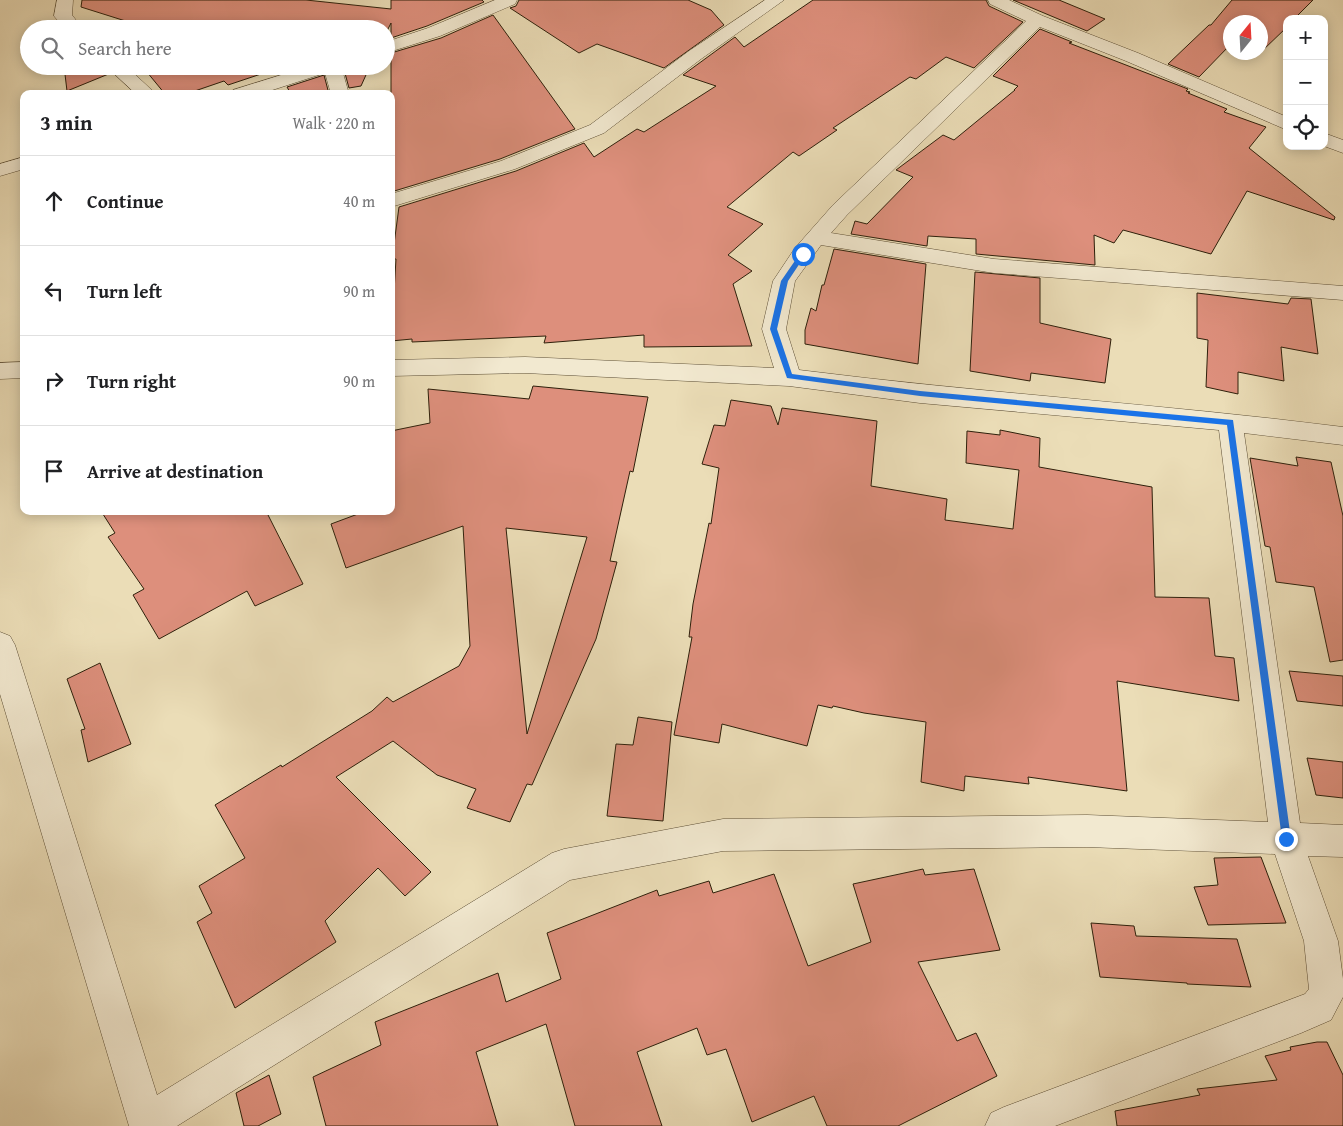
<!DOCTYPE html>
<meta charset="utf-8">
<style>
body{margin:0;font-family:"Gentium Book Plus",serif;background:#f2f2f2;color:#202124}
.controls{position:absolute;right:15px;top:15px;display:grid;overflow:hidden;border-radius:10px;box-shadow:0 2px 12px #0003}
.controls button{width:45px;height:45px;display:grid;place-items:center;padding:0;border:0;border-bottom:1px solid #e0e0e0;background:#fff;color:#202124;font:25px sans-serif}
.compass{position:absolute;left:1223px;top:15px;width:45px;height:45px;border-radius:50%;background:#fff;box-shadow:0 2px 12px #0003;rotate:18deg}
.stop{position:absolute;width:15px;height:15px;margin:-11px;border:4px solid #1a73e8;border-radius:50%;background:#fff}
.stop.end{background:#1a73e8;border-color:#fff;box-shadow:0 1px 5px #0008}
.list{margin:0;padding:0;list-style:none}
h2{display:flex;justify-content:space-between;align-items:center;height:65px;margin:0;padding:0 20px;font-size:21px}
h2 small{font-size:16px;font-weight:400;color:#757577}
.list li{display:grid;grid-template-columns:32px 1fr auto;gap:15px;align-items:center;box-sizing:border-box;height:90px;padding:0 20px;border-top:1px solid #e0e0e0}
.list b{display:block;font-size:19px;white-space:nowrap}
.list em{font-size:16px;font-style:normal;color:#757577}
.icon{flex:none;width:28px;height:28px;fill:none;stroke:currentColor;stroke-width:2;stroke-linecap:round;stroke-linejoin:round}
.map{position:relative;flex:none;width:1343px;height:1126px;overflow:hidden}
.search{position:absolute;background:#fff;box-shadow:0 2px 12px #0003;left:20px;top:20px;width:375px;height:55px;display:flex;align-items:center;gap:12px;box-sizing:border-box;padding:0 18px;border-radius:28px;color:#757577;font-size:19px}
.panel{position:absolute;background:#fff;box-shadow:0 2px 12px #0003;left:20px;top:90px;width:375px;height:425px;border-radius:10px}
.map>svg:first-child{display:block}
</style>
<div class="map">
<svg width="1343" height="1126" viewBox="0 0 1343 1126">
<rect width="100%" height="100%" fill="#ebddb7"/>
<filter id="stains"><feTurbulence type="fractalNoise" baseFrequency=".004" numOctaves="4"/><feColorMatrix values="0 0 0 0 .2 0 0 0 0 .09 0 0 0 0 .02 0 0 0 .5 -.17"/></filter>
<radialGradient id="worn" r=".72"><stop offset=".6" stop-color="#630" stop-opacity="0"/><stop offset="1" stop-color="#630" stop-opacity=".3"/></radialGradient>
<path fill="#dd8f7c" stroke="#2e200b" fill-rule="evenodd" d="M82,0h224l85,9v-9h91l2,2 -57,24 -36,12v-15l-5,10v-4h-235l-70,-22z
M519,0h169l23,10 13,15 -60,43 -67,-24 -18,9 -69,-45 6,-2z
M813,0h173l3,6 34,16 -49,46 -28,-11 -30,22 -6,-2 -77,51 4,2 -38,26 -6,-4 -66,55 36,17 -35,31 24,16 -19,13 19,62 -108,1v-12l-100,8 2,-7 -134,6v-3l-21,2 5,-82h-4l7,-52 117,-36 68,-28 10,14 43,-28 7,3 72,-46 -33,-11 52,-38 9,10z
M1013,0h46l46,19 -18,12z
M1232,0h81l-19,19h-7v8l-26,25 -1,-30h-30v23l-31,32 -31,-13 41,-39h2z
M493,15l82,114 -75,30 -109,33v-139l50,-15z
M1040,29l32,13 -3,1 119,46 -2,2 4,1 -2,1 39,16 -3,3 42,15 -17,21 86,69 -1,3 -87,-29 -36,63 -88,-24 -9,13 -20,-8 1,30 -119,-11v-15l-48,-3 -1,10 -76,-12 4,-13 12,3 46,-47 -17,-7 47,-35 11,5 61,-50h-1l4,-4 -25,-10z
M64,66h40l7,7 -44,18z
M142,66h161l-22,7 -2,-5 -51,17 -4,-4 -38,13h-21z
M343,66h27l-9,20 -12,2z
M324,75l5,19h-38l-4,-7z
M834,249l92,15 -8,100 -113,-20v-14l6,-22 5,3 6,-26h2z
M975,272l65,6v45l71,16 -6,44 -74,-10 -1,8 -60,-10z
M1197,293l91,11 3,-6 20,1 7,55 -37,-7 3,34 -46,-9v22l-32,-7 2,-47 -11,-2z
M533,386l115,11 -15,75 -3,-1 -20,90 7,1 -21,77 -64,146 -5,-1 -17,38 -43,-14 9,-19 -39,-14 -44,-34 -57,36 95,95 -26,24 -27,-28 -53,53 11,21 -101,66 -38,-86 15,-9 -13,-27 46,-28 -30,-53 66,-40 1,2 90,-56 15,-14 6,5 66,-36 11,-20 -7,-120 -117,42 -15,-44 35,-13h25v-80l39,-8 -2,-34 101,10zM506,528l81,9 -60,197z
M731,400l40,6 7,19 4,-17 95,13 -6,65 76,13 -2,21 68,9 6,-59 -53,-7 1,-32 33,4v-5l40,8 -1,29 113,20 3,110 54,1 6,58 19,2 5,43 -122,-20 10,110 -99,-14 1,7 -64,-8 -1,15 -43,-9 5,-60 -62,-9 -31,-7 -1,2 -14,-3 -11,41 -85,-22 -3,19 -45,-8 18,-98h-3l4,-33 16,-81 2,1 8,-56 -17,-4 12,-39 11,1z
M1296,457l35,5 12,54v144l-13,2 -16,-75 -38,-5 -6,-35 -5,-1 -15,-88 48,8z
M101,511h165l37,73 -48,22 -8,-15 -88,48 -26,-44 11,-6 -36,-52 7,-4z
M100,663l31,81 -43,18 -7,-32 4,-1 -18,-50z
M1289,671l54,5v30l-46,-5z
M638,717l34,5 -9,99 -56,-5 9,-72 17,1z
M1307,758l36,4v36l-27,-3z
M1261,857l25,66 -78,2 -14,-38 24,-2 -4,-27z
M923,869l2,6 49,-6 26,81 -82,12 39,79 19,-8 21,43 -99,50h-71l-13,-30 -62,26 -26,-73 -19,6 -10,-27 -60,24 25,74h-87l-29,-102 -70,28 22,74h-172l-13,-49 68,-32 -6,-23 123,-49 8,29 55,-23 -14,-46 110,-43 2,6 50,-15 4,12 61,-19 34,92 63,-24 -18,-58z
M1091,923l43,3 2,10 101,3 14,48 -64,-3v-1l-87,-6z
M1317,1042h10l16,33v51h-226l-2,-15 85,-16 -3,-6 80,-9 -12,-24 26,-6 -1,-3z
M269,1075l12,39 -23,12h-14l-8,-33z"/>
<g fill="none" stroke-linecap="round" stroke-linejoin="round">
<g stroke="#5d4f36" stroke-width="1">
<path id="street" d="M57,0h16l-1,15 11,14h-18l-11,-13z
M495,0h22l-2,4 -75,32 -54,17v-11l42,-14z
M765,0h19l-83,59 -97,74 -89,36 -124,38v-13l110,-33 89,-36 99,-74z
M988,0h21l34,16 95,37 149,64v13l-161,-69 -86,-34 -193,188 -16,18 163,26 349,27v14l-349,-27 -173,-28 -26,36 -9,48 13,41c181,23 363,34 544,57v18l-99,-12 56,390 43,2v32l-35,-1 30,85 5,38v18l-12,23 -30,13 -246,93h-70l6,-13 13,-6 301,-113 4,-5 -5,-48 -29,-87 -188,-7 -364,4 -153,29 -393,246h-48l-129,-432v-62l10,4 5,9 142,450 395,-242 12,-4 159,-30 364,-4 181,7 -49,-392 -299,-27 -131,-17 -264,-13 -134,3v-16l134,-3 249,11 -12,-39 11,-48 22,-33 38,-43 193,-184 -36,-17z
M106,66h20l30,28h-20z
M310,66h31l8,28h-18l-6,-21 -65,21h-29l2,-4z
M1324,133l19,7v13l-19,-7z
M24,157v12l-24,7v-12z
M24,362v16l-24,1v-16z"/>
</g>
<use href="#street" fill="#f2e9d0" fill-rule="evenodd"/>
</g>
<path fill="#1a73e8" d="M801,252l5,2 -18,27 -11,48 15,45 128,17 313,29 58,419 -1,3h-7l-1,-3 -55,-414 -307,-29 -133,-18 -17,-49 11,-48z"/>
<rect width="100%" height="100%" filter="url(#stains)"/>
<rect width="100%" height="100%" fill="url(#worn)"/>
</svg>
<div class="controls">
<button>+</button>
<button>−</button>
<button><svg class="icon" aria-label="locate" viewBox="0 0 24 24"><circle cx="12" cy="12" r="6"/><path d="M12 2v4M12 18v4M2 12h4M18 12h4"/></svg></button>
</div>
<svg class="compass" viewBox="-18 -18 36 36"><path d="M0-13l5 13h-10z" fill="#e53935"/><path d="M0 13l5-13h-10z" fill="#757577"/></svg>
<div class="stop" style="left:803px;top:254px"></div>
<div class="stop end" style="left:1286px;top:839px"></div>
<div class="search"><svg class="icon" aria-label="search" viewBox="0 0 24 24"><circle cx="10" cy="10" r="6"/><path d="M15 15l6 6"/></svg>Search here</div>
<section class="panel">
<h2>3 min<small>Walk · 220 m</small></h2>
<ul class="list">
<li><svg class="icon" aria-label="ahead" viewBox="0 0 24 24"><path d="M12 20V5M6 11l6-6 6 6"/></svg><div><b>Continue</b></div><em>40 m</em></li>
<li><svg class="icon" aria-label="left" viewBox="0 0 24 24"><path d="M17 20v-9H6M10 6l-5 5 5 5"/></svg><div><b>Turn left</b></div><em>90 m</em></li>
<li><svg class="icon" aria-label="right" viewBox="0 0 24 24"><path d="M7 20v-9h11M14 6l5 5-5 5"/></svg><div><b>Turn right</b></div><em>90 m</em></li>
<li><svg class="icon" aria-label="arrive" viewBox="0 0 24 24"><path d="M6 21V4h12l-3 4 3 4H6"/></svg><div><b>Arrive at destination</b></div></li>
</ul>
</section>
</div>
